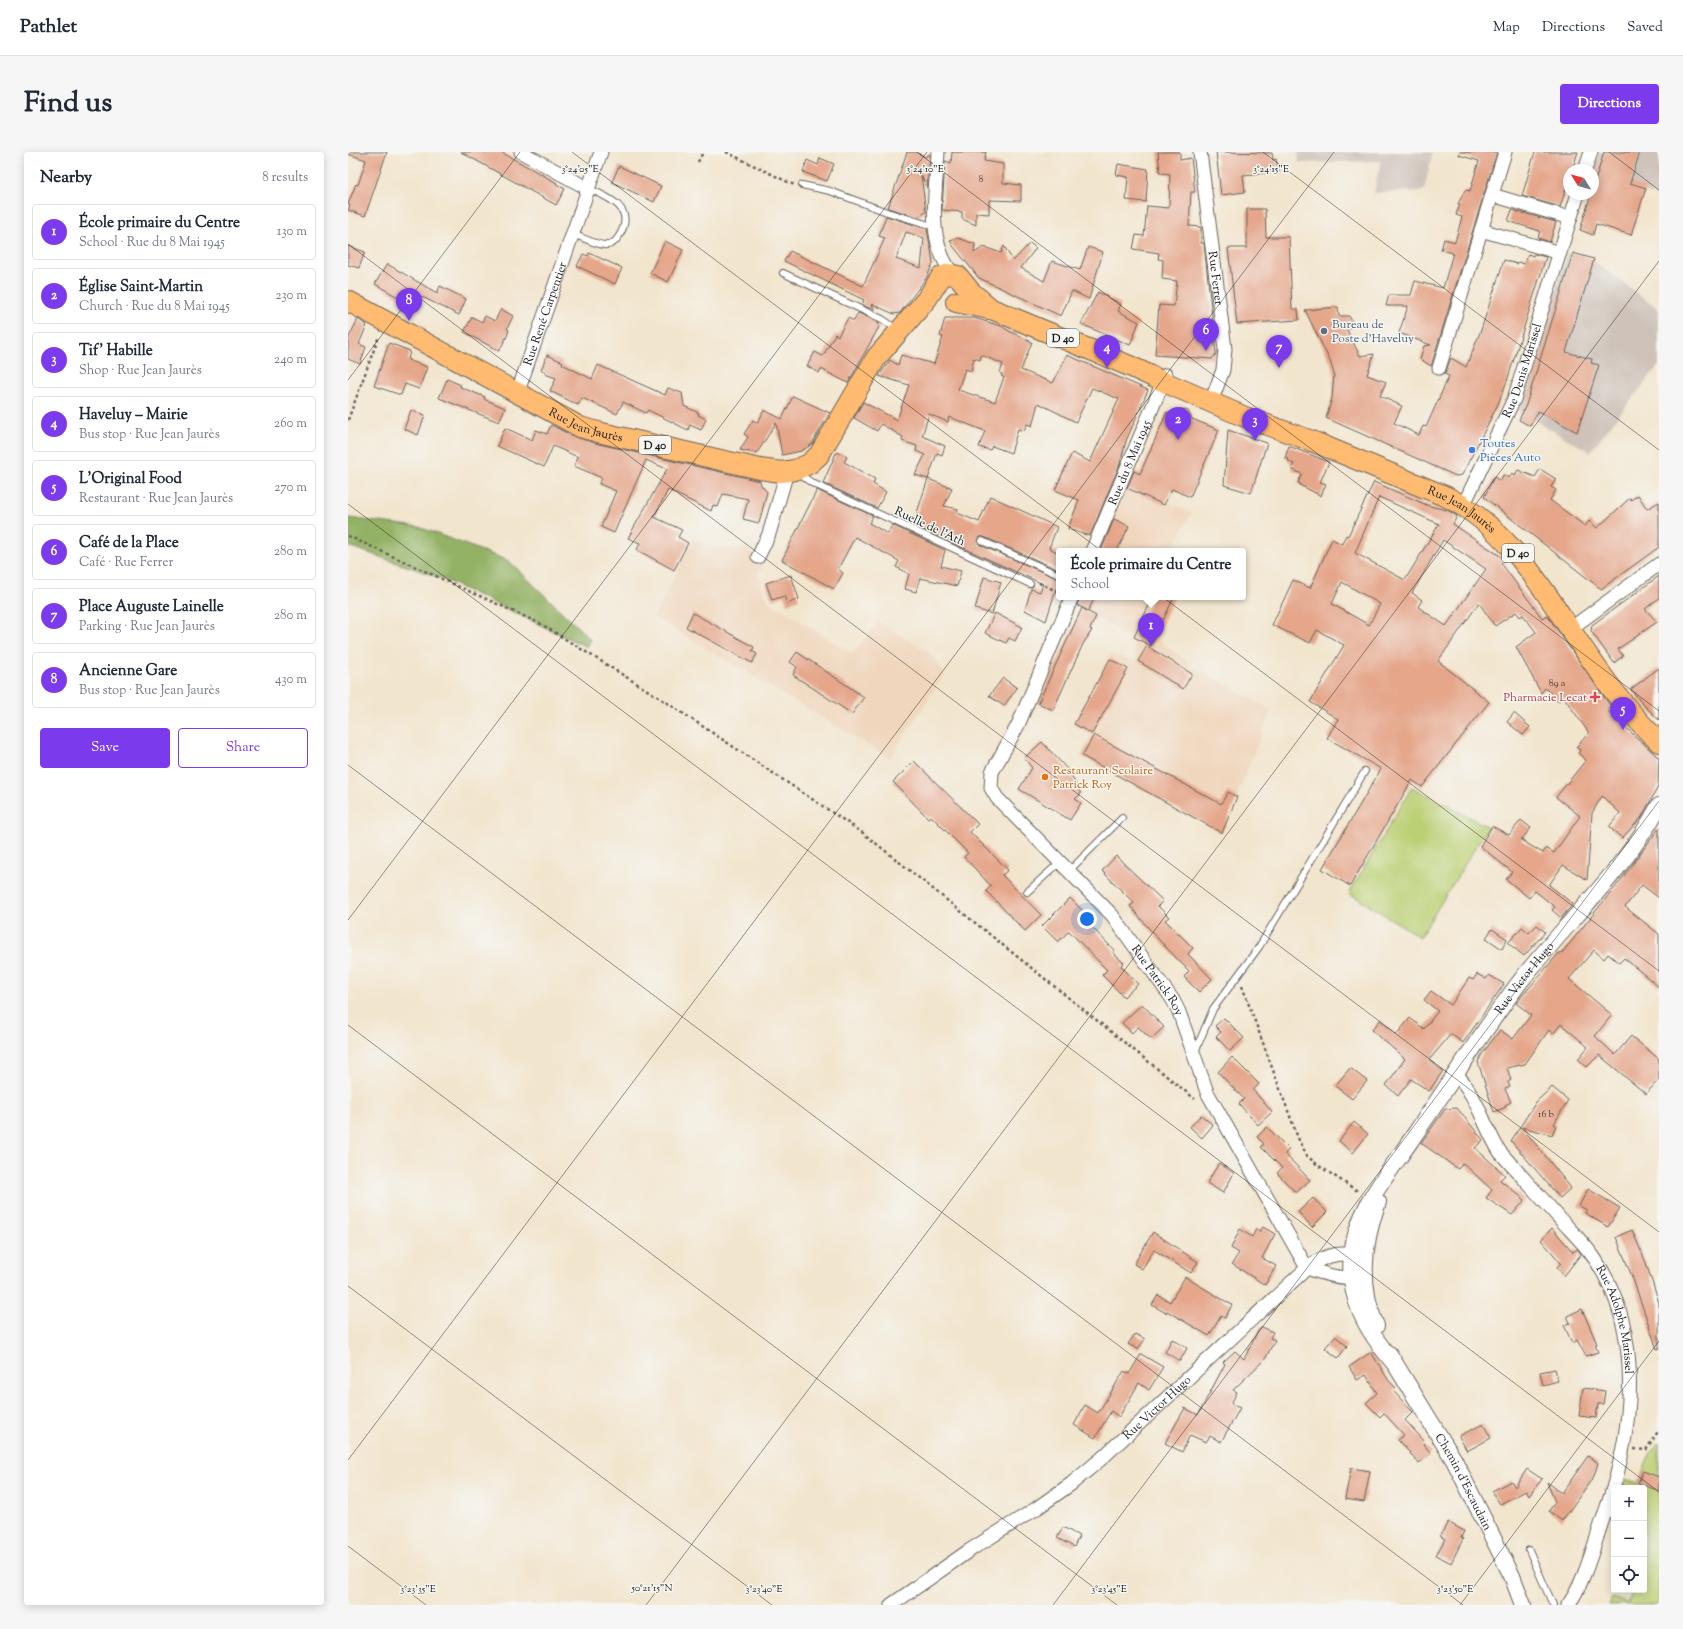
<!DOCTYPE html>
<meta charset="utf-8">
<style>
body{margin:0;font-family:"Sorts Mill Goudy",serif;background:#f6f6f7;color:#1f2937}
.controls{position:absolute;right:12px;bottom:12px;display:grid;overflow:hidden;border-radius:4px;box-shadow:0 2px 10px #0003}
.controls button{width:36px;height:36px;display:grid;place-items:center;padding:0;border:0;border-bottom:1px solid #e0e1e3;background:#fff;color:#1f2937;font:20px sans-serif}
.compass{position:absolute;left:1215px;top:12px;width:36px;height:36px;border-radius:50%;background:#fff;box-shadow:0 2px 10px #0003;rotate:307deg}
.you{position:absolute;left:739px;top:767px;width:14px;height:14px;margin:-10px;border:3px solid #fff;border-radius:50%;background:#1a73e8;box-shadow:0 0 0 6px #1a73e833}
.badge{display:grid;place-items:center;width:26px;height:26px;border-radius:50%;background:#7c3aed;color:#fff;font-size:13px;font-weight:700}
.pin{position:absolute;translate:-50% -33px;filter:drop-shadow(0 1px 2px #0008)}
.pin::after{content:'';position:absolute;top:21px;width:14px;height:12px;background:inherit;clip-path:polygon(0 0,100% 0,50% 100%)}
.popup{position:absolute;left:708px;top:396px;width:190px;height:52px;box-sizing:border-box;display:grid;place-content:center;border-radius:4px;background:#fff;filter:drop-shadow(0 1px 3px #0005);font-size:13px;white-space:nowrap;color:#747a83}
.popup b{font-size:15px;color:#1f2937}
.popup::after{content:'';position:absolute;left:50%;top:100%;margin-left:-8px;border:8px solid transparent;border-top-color:#fff}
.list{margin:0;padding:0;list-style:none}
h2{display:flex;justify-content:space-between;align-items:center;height:52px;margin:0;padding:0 16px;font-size:17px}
h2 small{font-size:13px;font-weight:400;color:#747a83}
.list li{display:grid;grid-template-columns:26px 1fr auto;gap:12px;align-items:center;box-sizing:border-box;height:56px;margin:0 8px 8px;padding:0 8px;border:1px solid #e0e1e3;border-radius:4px}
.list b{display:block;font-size:15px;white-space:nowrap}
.list p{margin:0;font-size:13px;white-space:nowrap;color:#747a83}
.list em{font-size:13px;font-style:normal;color:#747a83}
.actions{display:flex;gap:8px;padding:12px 16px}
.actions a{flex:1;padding:9px 0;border:1px solid #7c3aed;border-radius:4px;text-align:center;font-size:14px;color:#7c3aed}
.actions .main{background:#7c3aed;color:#fff}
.icon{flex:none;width:22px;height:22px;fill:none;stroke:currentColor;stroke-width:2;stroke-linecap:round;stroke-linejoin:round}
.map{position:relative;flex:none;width:1311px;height:1453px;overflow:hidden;border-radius:4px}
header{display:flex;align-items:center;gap:24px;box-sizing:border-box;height:56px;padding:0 20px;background:#fff;border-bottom:1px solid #e0e1e3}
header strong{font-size:19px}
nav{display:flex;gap:22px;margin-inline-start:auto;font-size:14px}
.intro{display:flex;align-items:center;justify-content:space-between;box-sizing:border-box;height:96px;padding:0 24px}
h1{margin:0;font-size:28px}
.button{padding:10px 18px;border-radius:4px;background:#7c3aed;color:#fff;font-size:14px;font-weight:700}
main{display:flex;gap:24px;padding:0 24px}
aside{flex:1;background:#fff;border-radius:4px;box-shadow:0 2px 10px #0003}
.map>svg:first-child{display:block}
</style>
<header>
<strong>Pathlet</strong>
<nav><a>Map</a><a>Directions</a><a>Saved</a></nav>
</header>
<div class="intro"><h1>Find us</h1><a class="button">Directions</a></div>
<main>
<aside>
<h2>Nearby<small>8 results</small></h2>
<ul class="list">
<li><span class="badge">1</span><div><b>École primaire du Centre</b><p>School · Rue du 8 Mai 1945</p></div><em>130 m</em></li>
<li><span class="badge">2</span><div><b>Église Saint-Martin</b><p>Church · Rue du 8 Mai 1945</p></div><em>230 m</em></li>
<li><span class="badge">3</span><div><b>Tif' Habille</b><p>Shop · Rue Jean Jaurès</p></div><em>240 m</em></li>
<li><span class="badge">4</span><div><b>Haveluy – Mairie</b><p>Bus stop · Rue Jean Jaurès</p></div><em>260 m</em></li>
<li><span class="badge">5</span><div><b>L'Original Food</b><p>Restaurant · Rue Jean Jaurès</p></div><em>270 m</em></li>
<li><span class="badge">6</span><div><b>Café de la Place</b><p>Café · Rue Ferrer</p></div><em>280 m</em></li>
<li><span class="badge">7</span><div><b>Place Auguste Lainelle</b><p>Parking · Rue Jean Jaurès</p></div><em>280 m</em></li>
<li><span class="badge">8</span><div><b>Ancienne Gare</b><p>Bus stop · Rue Jean Jaurès</p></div><em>430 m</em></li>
</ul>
<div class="actions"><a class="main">Save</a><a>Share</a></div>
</aside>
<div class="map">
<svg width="1311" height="1453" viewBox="0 0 1311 1453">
<rect width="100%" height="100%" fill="#f6f6f2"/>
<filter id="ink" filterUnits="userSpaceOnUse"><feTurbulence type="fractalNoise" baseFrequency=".025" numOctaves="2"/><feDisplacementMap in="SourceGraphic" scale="8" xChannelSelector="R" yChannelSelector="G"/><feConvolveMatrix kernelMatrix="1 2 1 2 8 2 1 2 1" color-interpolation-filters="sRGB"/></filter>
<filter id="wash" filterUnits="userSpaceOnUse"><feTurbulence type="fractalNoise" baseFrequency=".012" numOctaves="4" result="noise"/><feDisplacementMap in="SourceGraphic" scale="16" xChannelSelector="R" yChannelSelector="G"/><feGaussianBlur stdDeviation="0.9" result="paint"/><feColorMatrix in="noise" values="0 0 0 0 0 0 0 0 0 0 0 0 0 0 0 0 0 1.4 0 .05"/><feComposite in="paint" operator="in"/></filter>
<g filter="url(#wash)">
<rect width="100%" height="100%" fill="#f2e5ce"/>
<path fill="#f0d6bc" d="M787,319l37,18 -6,12 25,12 -19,38h-74z
M345,387l29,9 24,1 9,6 9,9 -7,10 11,27 85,53 26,-32 51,31 15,21 -55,84 -236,-141z
M729,445h98l-18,41 34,27 80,45 -49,123 -140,-77 10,-22 -18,-10 36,-70 27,7 -5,-22 -58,-36z"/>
<path fill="#cec2b9" d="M950,0h135l-9,39 -50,2 7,-32 -82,2z
M1251,0h60v45l-66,-22z
M1219,101l28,9 64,47v56l-69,87 -72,-41z"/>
<path fill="#bbd074" stroke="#6c7648" d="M1064,635l76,40 -68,110 -71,-44z
M1311,1290v163h-50l3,-7 16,5 5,-13h11v-102h-22l3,-9 13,4 13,-31z"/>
<path fill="#94b266" stroke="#586741" d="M0,366l71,9 90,34 82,79 -4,7 -146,-69 -93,-32z"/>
<g id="blocks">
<path fill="#e5a68a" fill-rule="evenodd" d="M0,0h39l-22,64 -17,-6 2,-5 -2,-1 8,-20 2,1 8,-25 -18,-6z
M113,0h40l56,31 -1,1 9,5 -9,16z
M559,0h8l11,5 2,-3 2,1 -3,33 -6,-13 5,37 -8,5 -30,-9z
M604,0h34l-2,9 19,3v19l18,2v16l-32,-1v14l-13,-1v12l-14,-6v-7l-20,-2 3,-49 6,2z
M810,0h22v8l11,-2 4,34h-4l-2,34 12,1v16h3l12,111 -4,5 -57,-4 4,-50 15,1 3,-25 -15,-2 1,-19 -5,-1 1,-6 -26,-4 3,-14 8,1 3,-30 22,2 1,-34 -10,-1z
M868,0l56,1 1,7 3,-1 3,13 -36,3 2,17 -24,3z
M1112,0h37l-66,214 -11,-7 4,-13 7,-1 -32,-12 9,-27h-22l3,-11h22l4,-14 28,7 10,-35 -12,-3 3,-11 11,3 7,-25 -6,-2 4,-11h-2l7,-14 5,1 9,-30 -20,-6z
M1187,0h43l-6,18h-3v10l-9,27 -38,-11z
M1256,0h36l-10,31 16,5 -15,47 -35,-11 -3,11 -13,-5 11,-36h2v-6z
M472,6l14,6 -7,17 -24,-9 4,-12 11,5z
M770,12l30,5 -2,33 -20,-2 2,-23 -12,-2z
M271,14l42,20 -7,16 -42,-20z
M899,57h18l1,28h23l3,72h6l1,11 -62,4 -9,-76h19z
M1164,58l44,12 -6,20 -12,-4 2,-7 -32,-10z
M538,64l41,13 4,21 2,13 -6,14 -27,36 -6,1 -22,-10 2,6 -12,-5 2,-5 -80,-39 6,-10 73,35 22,-48 -6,-2zM558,80l18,6 -3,30 -25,-9z
M610,86l17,6 -1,9 10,-6 17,6 3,-7 9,15 17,-18 6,5 -15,20 23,13 8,-20 28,9 8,-23 15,5 -14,47 -17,-8 -11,25 -82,-38 -26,-32 -3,-6z
M317,89l18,9 -15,32 -18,-9z
M0,94l17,6 -6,16 -11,-3z
M241,101l33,15 -7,16 -38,-18 6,-12 5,2z
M1225,101l21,6 -28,93 26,7 -1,4 8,2 -22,67 -39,-21 -8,15 -11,-6 7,-15z
M1180,102l5,2 1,-2 12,3 -39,124 -9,23 -36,71 -6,1 -130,-58 6,-20 2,-24 -4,-13 -25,-51 33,-3 1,9h10l5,9 -7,5 13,26 14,-2 -7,21 19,7 -6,14 22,10 -8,17 25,12 4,-9 3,1 23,-51 -4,-2 6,-16 15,9 15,-37 23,-70 13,4 1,-2 6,2z
M39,112l50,29 3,-7 26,13 -7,16 -43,-21 -6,10 -35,-20z
M750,140l23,12 -3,7 21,11 -9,23 -49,-21z
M153,157l12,7 -6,13 2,1 -2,6 -8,15 -35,-19 8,-15 10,5 3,-6 10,5z
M510,161l20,9 1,5 -31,56 -27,-14 -2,4 -12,-7 8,-14 8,4 12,-22 3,2 10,-18 6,3z
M597,166h29l27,8 8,5 23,11 -11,28 32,13 14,-28 81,35 -22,51 -6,23 -30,72 -22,-7 11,-29 -24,-10 17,-37 18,9 29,-63 -27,-11 -16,34 -38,-19 -6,23 -5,-2 -3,7 -6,-2 -7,24 -19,-7 -2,4 -11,-3 6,-16 -36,-14 -1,5 -19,-8 -7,22 23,10 -3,9 -5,-2 -9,26 24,9 -8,18 14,3 -1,4 22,9 11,-26 67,31 -8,21 10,5v17l-75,-33h-4l-2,4 2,4 79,34v11l-3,-1 -10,32 -21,-11 6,-21 9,3 3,-8 -130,-59 15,-46 -13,-4 10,-20 -9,-4 1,-5 -15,-5 1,-4 -22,-13 -4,7 -23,-13 9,-16 34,18 12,-35 -30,-9 11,-16 8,5 3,-10 33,9 9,-27 -3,-1zM633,203l22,9 -3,9 2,1 -1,2 3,1 -9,25 -37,-12 7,-21 6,2 3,-13 6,2z
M10,167l9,6 -8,19 7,3 -6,17 -12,-5v-20z
M41,191l21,8 -2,9 19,7 -8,22 -14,-5 -4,11 -27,-9z
M199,203l16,7 -1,2 30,15 6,-14 67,30 3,-7 14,5 2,13 15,7 -1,2 8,4 -5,11 -11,-5 -2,5 -40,-20 -2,3 -23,-11 -6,12 -35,-16 -4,7 -28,-14 6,-13 -11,-4 1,-2 -5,-2z
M99,227l14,6 -1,2 25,10 -1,2 21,9 -6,14 -60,-24z
M445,244l37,17 -19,32 -10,6 -19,4 -6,-32 -19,30 -17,-3 8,-13 -4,-3 9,-14 5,3 6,-13 18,9z
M835,257l5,2 4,8 27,11 -29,67 -18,-8 -8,16 -37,-17 7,-17 6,3 27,-62 8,3 2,-5z
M63,258l14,5 -7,20 -14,-6z
M203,273l24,12 24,7 161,37 1,4 6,7 -8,31 -16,-4 5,-20 -25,-5 -5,13 -5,-2 -2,6 -43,-21 -14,27 28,13 -4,7 10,6 -14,27 -37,-20 3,-7 -12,-5 39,-69 -21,-9 -32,73 -13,-6 15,-36 -17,-7 3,-6 -28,-12 4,-9 -25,-11 -9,21 -47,-21 8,-18 27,12 4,-10 11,4z
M880,278l39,13 -16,50 -27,-8z
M941,294l40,16 -9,20 6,2 -5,12 -21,-11 1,-1 -3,-1 4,-9 -11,-5 3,-5 -6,-3 1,-2 -4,-1z
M488,301h5l6,4 -3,5 31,17 -2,5 13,8 -9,16 -54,-25z
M1192,317l16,10 -5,8 5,3 -6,10 35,26 4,-5 8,7 33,-30 1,2 7,-5 9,14 12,-7v45l-58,42 -117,-92 10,-20 6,4 3,-6 6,3 3,-5 3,2 3,-5 17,7z
M1026,330l55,24 18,4 10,6 -4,8 53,36 -5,3 41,55 5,-3 64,92 -4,3 52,48 -1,29 -17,31 -19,20 -13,-11 11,-14 -18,-17 -10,17 -5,67 -24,-15 -14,20 24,19 -12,14 -9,-8 3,-3 -20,-16 -6,7 -23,-19 6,-7 -32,-26 12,-20 17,9 12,-15 10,8 -10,12 22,13 3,-5 8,5 26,-37 -24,-19 30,-37 -8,-7 2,-3 -4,-3 13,-14 -26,-37 -4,5 -14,-13 -4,5 -25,-46 20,-15 -13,-17 -3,2 -4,-5 -21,14 -16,-23 -41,58 51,41 -67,85 -10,-7 -62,106 -28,-17 59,-100 -54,-31 11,-19 -28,-17 34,-57 -27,-15 -7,13 -38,-18 21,-45 17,8 22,-49 10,5 4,-9 2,1zM1031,345l60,27 -34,56 -50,-27zM1095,388l43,29 -40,57 -28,-19 4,-7 -10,-7zM994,430l38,22 -11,21 -37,-21z
M469,338l56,26 -4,7 19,11 4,-9 53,25 -4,16 20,5 -4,15 -37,-8 -4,14 -11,-3 4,-15 -13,-7 3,-6 -44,-24 -17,32 5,4 -9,16 -52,-29z
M766,367l15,7 -12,25h-16z
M443,423l8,24 -12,5 -3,-8 -12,4 -6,-17z
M1311,424v22l-14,11 12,13 -39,27 5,7 -9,7 -23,-32 1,-6z
M636,425l17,5 -9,32 -17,-5z
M732,445h15l-7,14 -11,-6z
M805,445h21l-23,49 -17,-9z
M734,456l14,8 -6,13 2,1 -9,14 -30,66 -15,-7z
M345,461l61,34 -2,4 5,3 -5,9 -66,-36z
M647,461l27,14 -7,14 -6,-3 -3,5 -21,-10z
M799,494l45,28 -9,15 -45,-28z
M449,500l67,45 -12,17 -59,-39 4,-8 -7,-5z
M762,507l18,10 -36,65 -18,-10z
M1311,516v52l-19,-19 -9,-12z
M655,526l14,10 -13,18 -15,-10z
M1166,561l16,14 -7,8 -16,-13z
M746,583l127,69 7,-12 9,5 -15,36 -140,-77z
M694,590l27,29 12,23 -6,5 6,4 -11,17 -51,-31 13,-21 -8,-10z
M566,609l64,63 -8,8 38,38 -6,5 39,40 -16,16 -39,-40 5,-5 -27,-29 4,-4 -37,-37 -3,2 -35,-36z
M1311,676v70l-17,-13 -17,22 34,27v53l-35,-29 -5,5 -11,-9 -4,5 -10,-9 -25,29 43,36 -17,21 20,19 16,-19 28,23v20l-13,15 -47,-39 -12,12 -9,-8 10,-12 -27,-23 -8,10 -4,-4 -24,34 -18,4 4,12 -3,2 2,5 -5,2 6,13 -6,3 1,2 -12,5 -16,-50 4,-8 18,-24 13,9 18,-24 -15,-12 43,-50 2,1 60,-74z
M768,704l47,45 -5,5 11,11 -4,3 28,28 -5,6 24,25 -13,13 -15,-15 5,-6 -32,-33 -27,-32 4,-3 -32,-32z
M722,746l16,16 -4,3 32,33v4l10,9 -3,3 17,18 -14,13 -22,-22 5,-5 -38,-39 -11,11 -16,-16z
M1189,773l8,7 -21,24 -16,-13 14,-16 7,6z
M1144,777l15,10 -5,10 -16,-11z
M1129,822l9,5 3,-4 15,9 -41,59 -12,-9 -22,26 14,11 -14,20 -18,-12 -13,17 -12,-11 19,-26 -33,-29 8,-10 16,15 14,-17 14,11 14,-18 -14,-11 7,-9 20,14 18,-27 4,2z
M794,852l22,23 -13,12 -13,-12 -6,6 -10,-10z
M876,866l20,20 -14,13 -14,-14 5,-5 -6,-6z
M884,905l27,27 -6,6 19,22 -14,13 -19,-21 5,-5 -26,-27z
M1002,916l17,13 -15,18 -17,-13z
M1204,935l16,13 -14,24 2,1 -4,10 -30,-8 49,61 -11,10 -49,-57 25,-39z
M1109,956l26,32 -8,8 30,27 -5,5 25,20 -13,15 -26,-17 6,-8 -29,-27 -5,6 -37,-26 24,-34z
M853,963l12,10 -11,13 -12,-11z
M1006,970l14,12 -15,19 -14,-12z
M919,975l22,22 -4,5 25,26 -14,13 -19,-20 5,-5 -21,-21 3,-3 -7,-7z
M871,1011l15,10 -11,20 -16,-10z
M1240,1037l32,19 -12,19 -23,-14 2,-3 -8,-4z
M965,1046l14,14 -15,15 -14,-15z
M915,1075l12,7 -13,24 14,8 -11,19 -33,-21 7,-11 -8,-5 9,-19 12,8 4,-8 4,2z
M1204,1076l21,24 -1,1 5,-4 4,5 -17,22 -7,-9 4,-4 -20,-23z
M1284,1078l14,33 13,40v45l-2,1 -24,-70 -17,-42z
M805,1080l45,30 -7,11 -37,-23 -12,19 -8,-5z
M837,1125l47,28 -7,13 -4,-2 -12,20 -42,-25 -1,2 -14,-8 6,-10 12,7z
M1234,1157l15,35 -2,1 3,7 -12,4 -9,-16 -5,3 -8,-18 6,-2 -3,-7z
M914,1175l11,5 -3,6 5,2 -10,19 -32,31 4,2 -6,12 9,4 -19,34 -11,-6 -4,6 -16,-7 -8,17 -17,-9 20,-35 13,7 27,-51 -2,-2 12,-11 9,8 14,-28z
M787,1182l10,5 -7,10 -10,-5z
M987,1184l12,10 -9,12 -13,-10z
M824,1187l15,9 -7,13 -15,-9z
M1023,1200l18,29 7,7 -3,3 20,21 -8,8 20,22 -2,2 8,9 -12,10 -21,-23 6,-5 -20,-22 -4,4 -14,-14 11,-10 -11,-18 -9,5 -8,-13z
M793,1202l22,13 -14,23 -10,-7 -20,34 -8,-6 -16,27 -21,-13 11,-20 13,8 26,-42 5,3z
M1207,1217l3,12 -15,4 -3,-13z
M1235,1236l22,3 -2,13h-5l-2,14 -17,-2z
M1135,1272l8,14 -24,13 -8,-15z
M1240,1304l10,7 -4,13 -32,45 -13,-10 6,-9 -8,-20 15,11z
M1003,1316l19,3 -6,31 -19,-3z
M1179,1317l15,10 -13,17 -3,-5 -26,13 -8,-13 19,-10 4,6z
M1295,1319l16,6v14l-21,-8z
M1100,1370l16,9 -3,7 2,1 -12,24 -15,-8 9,-16 -5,-3z
M715,1375l16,9 -5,11 -17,-9z"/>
</g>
</g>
<g filter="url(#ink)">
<use href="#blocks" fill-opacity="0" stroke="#67625a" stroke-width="1"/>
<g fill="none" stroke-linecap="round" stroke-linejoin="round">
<g stroke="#67625a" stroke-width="8">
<path id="service" d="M454,33l28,6 57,21 49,15
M224,82c10,3 22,10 32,11 7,1 12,-4 15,-9 18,-28 -11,-39 -32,-48
M435,121l99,46 15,10
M450,321l14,10 218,101
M634,389l77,34
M721,719l53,-53
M679,740l33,-30
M847,900l18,-43 46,-62 106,-176
M1181,1398l24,55"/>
</g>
<g stroke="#67625a" stroke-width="15">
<g id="minor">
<path d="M173,0l66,36"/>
<path d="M590,0c-2,40 -13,90 16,123"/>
<path id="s1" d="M852,0l25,197 -2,21 -12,32"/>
<path d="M1237,18l6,-18"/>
<path d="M1144,43l78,23"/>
<path d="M1133,78l79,23"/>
<path d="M1091,216l66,-216"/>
<path id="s2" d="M169,242l84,-242"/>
<path id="s3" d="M1115,354l51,-107 64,-205"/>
<path id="s4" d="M744,399l74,-176"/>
<path d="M410,405l11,-23 18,-62"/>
<path id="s5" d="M724,445l-54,128 -26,47 -1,16 6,10 115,117 61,85 6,12 28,80 100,176"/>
<path d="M1222,477l89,-65"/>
<path id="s6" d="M1108,922c21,21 28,53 44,78 20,23 41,45 61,68 11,12 24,24 34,39 49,73 39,169 12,248 -10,27 -22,76 -39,98"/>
<path id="s7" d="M543,1453l79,-55 67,-42 34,-24 30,-25 206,-191c17,-13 43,-22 58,-3 -3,3 -5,7 -8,10 -11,7 -39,-3 -50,-7"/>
</g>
</g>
<g stroke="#67625a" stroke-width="18">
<g id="tertiary">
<path d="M1028,1174c-17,-40 -13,-84 2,-124"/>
<path id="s8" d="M1041,1202l65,106 58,116 11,29"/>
<path id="s9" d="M1046,1211c-27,-32 -47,-65 -42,-109 6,-49 37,-80 63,-120 37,-53 71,-109 111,-160 44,-55 99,-105 133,-168"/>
</g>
</g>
<g stroke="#67625a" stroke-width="22">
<g id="primary">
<path id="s10" d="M0,149l232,126 22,6 158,36 21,3 14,-2 14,-6 10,-9 57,-97 50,-58 15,-23 8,-3 9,2 13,16 18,15"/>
<path id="s11" d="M608,150l38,8 138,57 32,15 81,35 67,24 135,56c57,29 89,81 123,132 27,40 54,80 89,113"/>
</g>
</g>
<path stroke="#67625a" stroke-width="2.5" stroke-dasharray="3 3" stroke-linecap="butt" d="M378,0l68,33
M350,10l5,-10
M0,268l31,-84
M0,384l193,88 119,74 203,135 332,266
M691,431l20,9
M894,834l56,152 9,18 12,10 40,26
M1286,1297l12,1 13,-20"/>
<use href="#service" stroke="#fff" stroke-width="6"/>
<use href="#minor" stroke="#fff" stroke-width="13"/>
<use href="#tertiary" stroke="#fff" stroke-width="16"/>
<use href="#primary" stroke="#ffbb71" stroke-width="20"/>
</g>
</g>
<path fill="none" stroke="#1c1c1c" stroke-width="1" stroke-opacity="0.45" d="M224,0l1087,819M569,0l742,559M915,0l396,298M1261,0l50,38M0,92l1311,988M0,228l172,-228M0,352l1311,988M0,613l1115,840M0,768l579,-768M0,873l769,580M0,1134l424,319M0,1308l986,-1308M0,1394l78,59M298,1453l1013,-1344M705,1453l606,-804M1112,1453l199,-264"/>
<circle fill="#5c6f8a" stroke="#f6f6f2" stroke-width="1.5" cx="976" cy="179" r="4"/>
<circle fill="#3f7fe0" stroke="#f6f6f2" stroke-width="1.5" cx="1124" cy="298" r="4"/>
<path fill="#e0444e" stroke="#f6f6f2" stroke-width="1.5" d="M1245 539h4v4h4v4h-4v4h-4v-4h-4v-4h4z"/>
<circle fill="#e8710a" stroke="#f6f6f2" stroke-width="1.5" cx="697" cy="625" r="4"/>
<g text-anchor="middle" stroke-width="3" stroke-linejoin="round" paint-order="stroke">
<g font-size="10" fill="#4e3e38">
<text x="633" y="30">8</text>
<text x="1209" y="534">89 a</text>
<text x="1198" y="965">16 b</text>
</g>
<g fill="#f6f6f2" stroke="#5d5d5c" stroke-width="1">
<rect x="699" y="177" width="32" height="18" rx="3"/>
<rect x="291" y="284" width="32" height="18" rx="3"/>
<rect x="1154" y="392" width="32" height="18" rx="3"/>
</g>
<g font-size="11" font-weight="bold" fill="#1c1c1c">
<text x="715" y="190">D 40</text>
<text x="307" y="297">D 40</text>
<text x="1170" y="405">D 40</text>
</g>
<g font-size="12" fill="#1c1c1c" stroke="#f6f6f2">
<text dy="4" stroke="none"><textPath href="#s1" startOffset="127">Rue Ferrer</textPath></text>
<text dy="4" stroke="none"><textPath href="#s2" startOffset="85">Rue René Carpentier</textPath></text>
<text dy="4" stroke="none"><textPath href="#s3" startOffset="148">Rue Denis Marissel</textPath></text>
<text dy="4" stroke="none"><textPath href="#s10" startOffset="269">Rue Jean Jaurès</textPath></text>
<text dy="4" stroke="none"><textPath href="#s4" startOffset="96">Rue du 8 Mai 1945</textPath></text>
<text dy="4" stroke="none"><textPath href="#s11" startOffset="548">Rue Jean Jaurès</textPath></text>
<text transform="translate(582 374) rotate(25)" y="4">Ruelle de l'Ath</text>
<text dy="4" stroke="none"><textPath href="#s9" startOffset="448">Rue Victor Hugo</textPath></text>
<text dy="4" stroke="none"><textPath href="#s5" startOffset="464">Rue Patrick Roy</textPath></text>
<text dy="4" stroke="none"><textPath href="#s6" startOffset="298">Rue Adolphe Marissel</textPath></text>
<text dy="4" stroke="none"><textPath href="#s7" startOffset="332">Rue Victor Hugo</textPath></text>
<text dy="4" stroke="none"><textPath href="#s8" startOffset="148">Chemin d'Escaudain</textPath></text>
</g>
<g font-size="12" fill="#4e5e75" stroke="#f6f6f2" text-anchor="start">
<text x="984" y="176">Bureau de<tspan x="984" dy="14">Poste d'Haveluy</tspan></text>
</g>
<g font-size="12" fill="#366cbe" stroke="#f6f6f2" text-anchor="start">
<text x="1132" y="295">Toutes<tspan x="1132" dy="14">Pièces Auto</tspan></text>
</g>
<g font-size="12" fill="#be3a42" stroke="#f6f6f2" text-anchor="end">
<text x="1239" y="549">Pharmacie Lecat</text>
</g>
<g font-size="12" fill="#c56008" stroke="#f6f6f2" text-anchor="start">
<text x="705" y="622">Restaurant Scolaire<tspan x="705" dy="14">Patrick Roy</tspan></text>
</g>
</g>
<g font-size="10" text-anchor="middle" fill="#1c1c1c" stroke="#f6f6f2" stroke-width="3" stroke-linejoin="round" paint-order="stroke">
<text x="232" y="20">3°24'05"E</text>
<text x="577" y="20">3°24'10"E</text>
<text x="923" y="20">3°24'15"E</text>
<text x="304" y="1439">50°21'15"N</text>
<text x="70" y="1440">3°23'35"E</text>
<text x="416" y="1440">3°23'40"E</text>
<text x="761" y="1440">3°23'45"E</text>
<text x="1107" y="1440">3°23'50"E</text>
</g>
</svg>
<div class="controls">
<button>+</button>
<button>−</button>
<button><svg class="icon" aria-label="locate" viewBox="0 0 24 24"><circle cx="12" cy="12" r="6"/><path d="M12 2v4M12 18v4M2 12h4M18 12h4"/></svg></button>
</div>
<svg class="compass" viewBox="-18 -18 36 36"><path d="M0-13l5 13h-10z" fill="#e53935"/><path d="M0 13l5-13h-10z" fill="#747a83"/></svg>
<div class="you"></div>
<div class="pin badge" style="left:803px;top:494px">1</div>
<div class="popup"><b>École primaire du Centre</b>School</div>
<div class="pin badge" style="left:830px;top:288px">2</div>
<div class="pin badge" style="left:907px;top:289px">3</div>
<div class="pin badge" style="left:759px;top:216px">4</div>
<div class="pin badge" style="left:1275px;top:578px">5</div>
<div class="pin badge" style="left:858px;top:199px">6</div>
<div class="pin badge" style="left:931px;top:216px">7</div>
<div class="pin badge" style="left:61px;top:169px">8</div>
</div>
</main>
